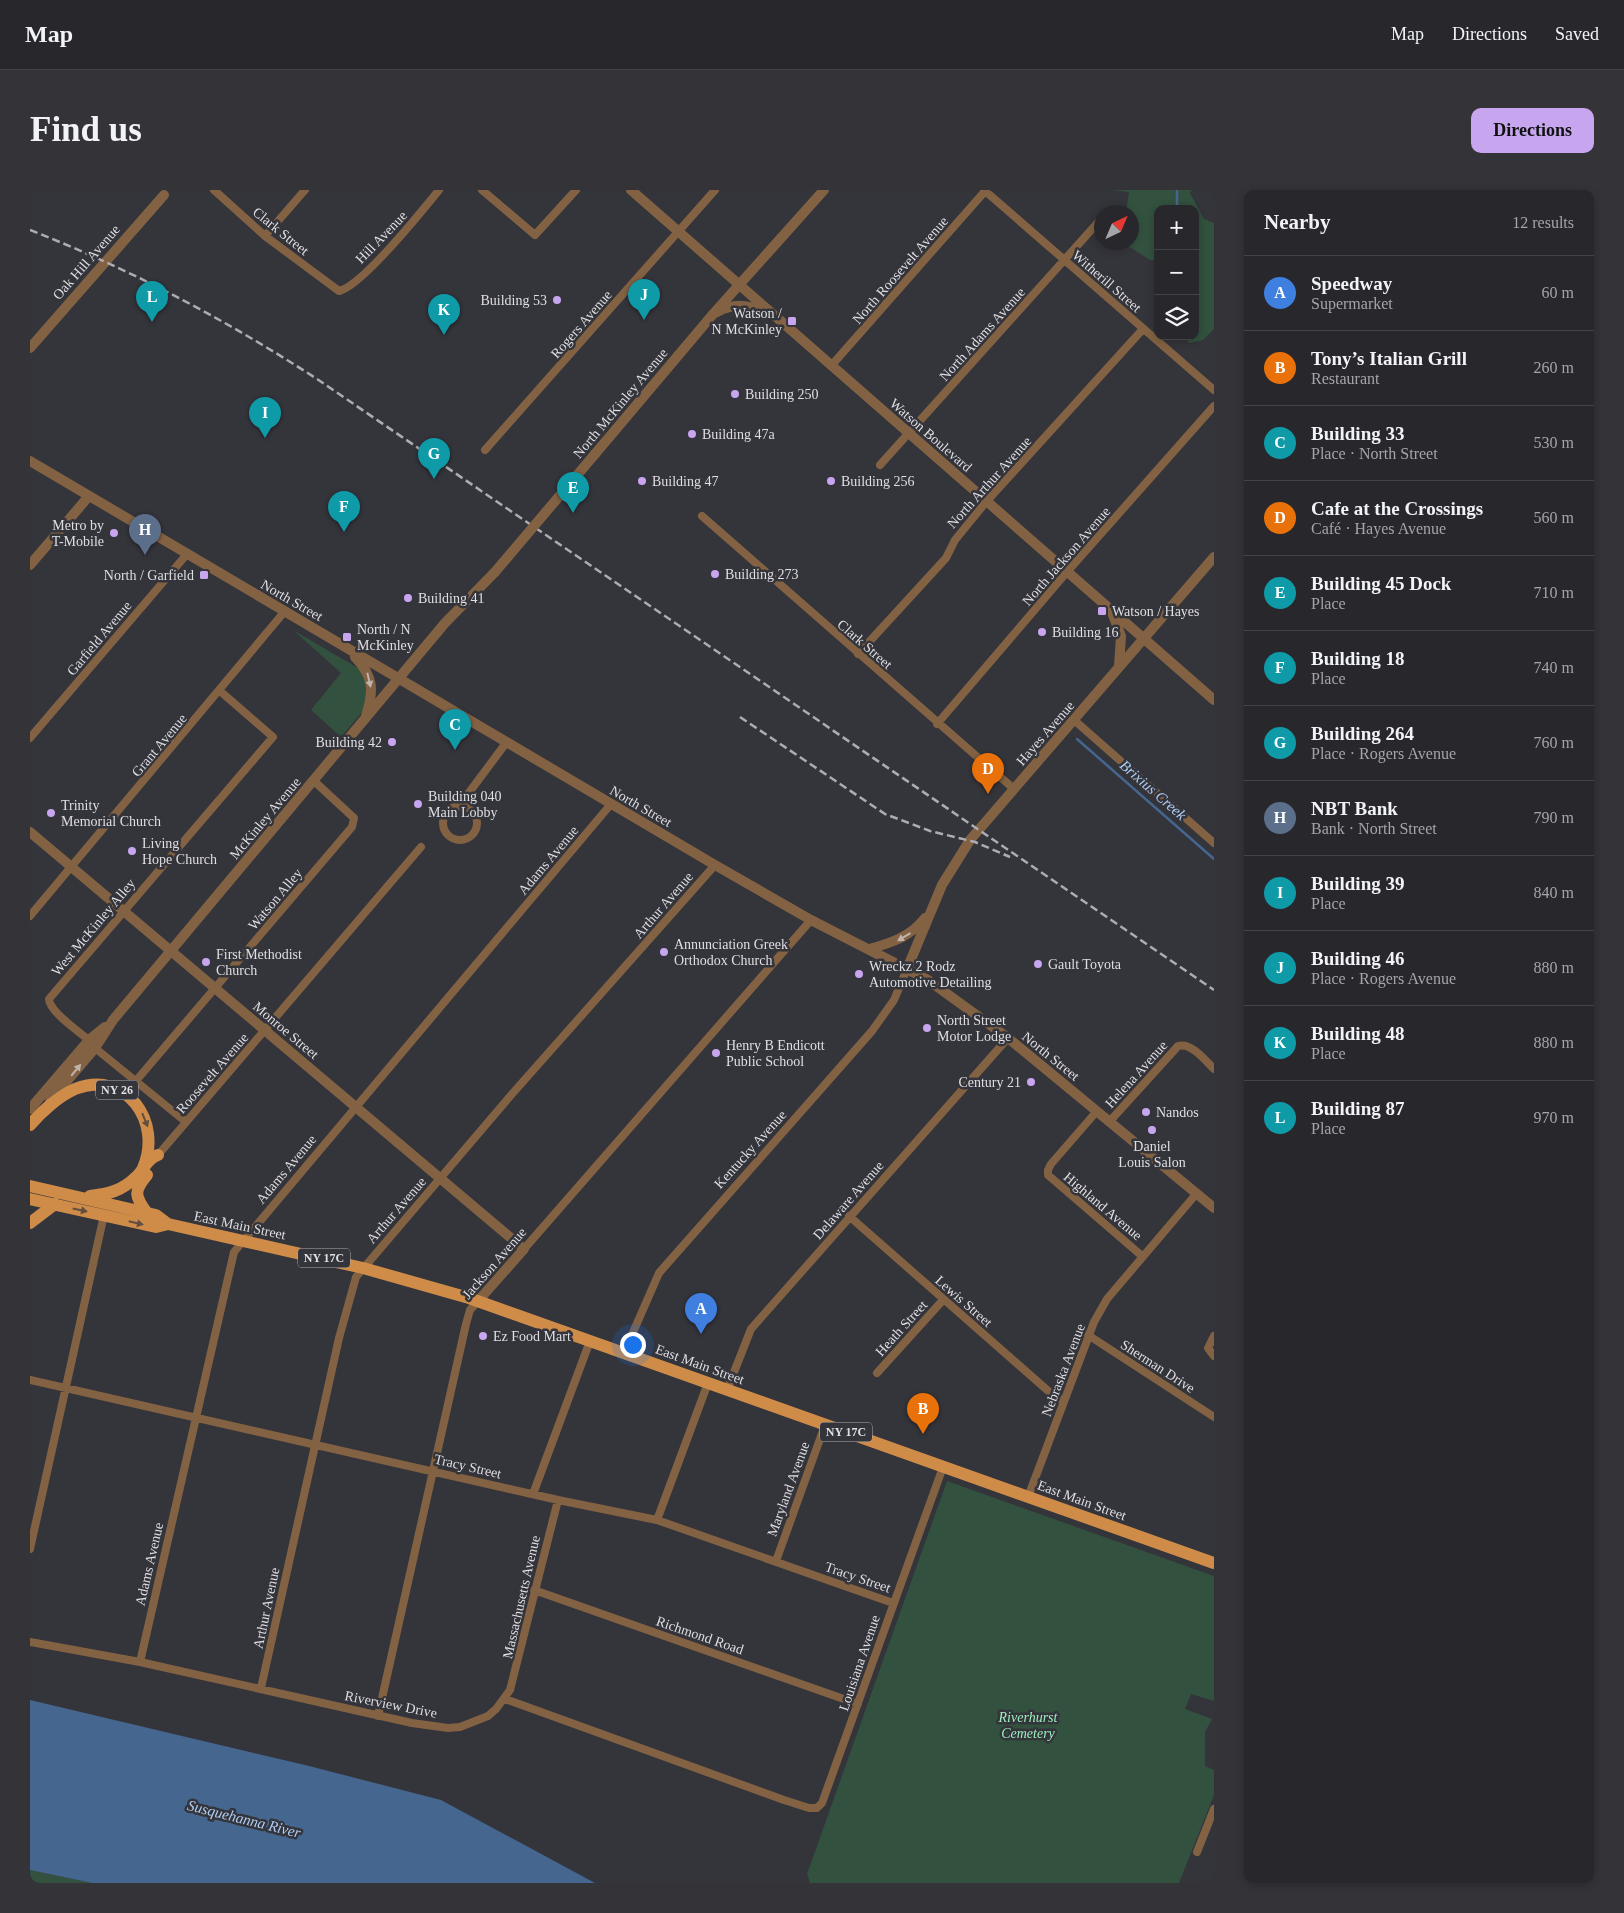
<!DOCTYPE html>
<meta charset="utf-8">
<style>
body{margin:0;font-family:"Times New Roman",serif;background:#333338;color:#f1f3f6}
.controls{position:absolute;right:15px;top:15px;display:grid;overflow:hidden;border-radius:10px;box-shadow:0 2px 8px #0003}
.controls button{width:45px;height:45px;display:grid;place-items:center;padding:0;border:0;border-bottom:1px solid #434448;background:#27272c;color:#f1f3f6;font:25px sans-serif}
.compass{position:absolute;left:1064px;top:15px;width:45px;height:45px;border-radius:50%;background:#27272c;box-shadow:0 2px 8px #0003;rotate:44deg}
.you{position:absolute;left:602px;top:1154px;width:18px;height:18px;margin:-12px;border:4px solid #fff;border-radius:50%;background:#1a73e8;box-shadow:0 0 0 8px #1a73e833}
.badge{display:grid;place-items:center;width:32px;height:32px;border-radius:50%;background:#c7a6ef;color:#fff;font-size:16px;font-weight:700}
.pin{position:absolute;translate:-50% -41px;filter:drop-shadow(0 1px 2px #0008)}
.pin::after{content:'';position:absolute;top:26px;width:18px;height:15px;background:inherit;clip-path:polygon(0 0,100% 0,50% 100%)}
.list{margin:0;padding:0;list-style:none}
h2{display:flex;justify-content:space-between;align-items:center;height:65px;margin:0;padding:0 20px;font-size:21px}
h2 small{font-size:16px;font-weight:400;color:#a4a5a9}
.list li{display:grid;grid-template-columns:32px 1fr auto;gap:15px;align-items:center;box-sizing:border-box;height:75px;padding:0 20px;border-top:1px solid #434448}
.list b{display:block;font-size:19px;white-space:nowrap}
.list p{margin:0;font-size:16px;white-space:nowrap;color:#a4a5a9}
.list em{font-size:16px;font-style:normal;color:#a4a5a9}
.icon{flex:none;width:28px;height:28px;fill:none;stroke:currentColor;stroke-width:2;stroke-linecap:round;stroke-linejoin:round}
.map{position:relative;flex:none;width:1184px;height:1693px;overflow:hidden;border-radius:10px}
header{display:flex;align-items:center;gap:30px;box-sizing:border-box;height:70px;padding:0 25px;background:#27272c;border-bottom:1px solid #434448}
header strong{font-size:24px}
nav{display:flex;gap:28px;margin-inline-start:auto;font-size:18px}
.intro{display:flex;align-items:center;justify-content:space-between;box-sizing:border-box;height:120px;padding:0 30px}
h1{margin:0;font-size:35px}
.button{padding:12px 22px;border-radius:10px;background:#c7a6ef;color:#111;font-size:18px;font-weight:700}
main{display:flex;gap:30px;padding:0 30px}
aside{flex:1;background:#27272c;border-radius:10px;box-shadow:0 2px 8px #0003}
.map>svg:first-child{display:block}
</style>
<header>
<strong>Map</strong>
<nav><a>Map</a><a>Directions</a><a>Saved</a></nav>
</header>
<div class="intro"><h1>Find us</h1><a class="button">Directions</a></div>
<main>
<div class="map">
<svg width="1184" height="1693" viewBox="0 0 1184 1693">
<rect width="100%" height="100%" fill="#34343b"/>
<path fill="#32513e" d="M1081,0h81l-2,3 14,26 10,4v106l-11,11 -14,3 -4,-7h10v-127h-37v52l-8,-1 -25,-16 -14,1 -1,-2 22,-1v-30h-6l3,-20z
M263,440l70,41 7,32 -29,34 -30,-27 30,-37z
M917,1291l267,95v125l-23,-7 -6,15 27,10 -7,13v34l9,4v25l-35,88h-369l-3,-9z
M0,1680l62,13h-62z"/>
<path fill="#45668f" d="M0,1510l279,66 132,34 154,83h-503l-62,-13z"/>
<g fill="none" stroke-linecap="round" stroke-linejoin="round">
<path stroke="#45668f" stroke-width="2.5" d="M1147,0v19
M1047,549l137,120"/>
<path stroke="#836243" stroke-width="8" d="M184,0l51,46 74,55c23,-5 83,-80 100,-101
M452,0l53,45 41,-45
M954,0l230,200
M235,46l40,-46
M801,176l155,-176
M455,260l230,-260
M850,275l222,-247
M672,326l312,273
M828,464l88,-96 9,-18 31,-38 157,-173
M1044,530l140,123
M907,534l130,-152 147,-166
M0,548l157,-184
M429,616l47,-63
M413 633a17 17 0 1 1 34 0a17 17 0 1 1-34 0Z
M0,726l255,-305
M59,850c-10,-8 -40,-29 -40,-41l224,-262 -53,-46
M65,858l91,74
M105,892l217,-255 2,-9 -40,-37
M1067,921l-46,53 -3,6v5l94,81
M1080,931l68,-75c13,-4 27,14 36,23
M128,965l263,-308
M819,1026l205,180 10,5
M494,1059l287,-329
M1058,1145l126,82
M1184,1146l-6,12 6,8
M594,1163l35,-80 213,-242 22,-31 13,-31
M847,1183l66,-73
M0,1190l528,120 99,20 236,83
M697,1200l24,-61 257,-291
M503,1304l57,-153
M998,1307l66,-175 13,-23 90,-106
M627,1330l51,-137
M0,1359l74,-334
M746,1371l49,-136
M504,1400l324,114
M0,1452l110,20 272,61 36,5 12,-1 28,-11 8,-7 14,-19 48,-190
M110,1472l94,-410 377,-448
M231,1498l78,-350 17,-61 156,-183 203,-229
M475,1509l279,101 25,8h8l5,-5 121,-336
M348,1526l88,-392 4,-14 8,-9
M1167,1662l17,-43"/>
<path stroke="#836243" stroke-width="10" d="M601,0l583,510
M687,122c17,-9 30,-7 48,-1
M0,158l134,-153
M565,264l119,-141 110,-123
M0,271l685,404 96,55 117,60 80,58 206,170
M0,375l59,-69
M1083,425l8,21 -2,30
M325,467c19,20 19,33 11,59
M0,642l494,417 -46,52
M839,759c22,-6 41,-12 56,-31
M877,779l35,-84 28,-45 244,-283
M20,911l45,-53 18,-28 332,-397 50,-51
M0,919l59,-69 16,-13"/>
<path stroke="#cf8c49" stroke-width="12" d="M0,935c11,-13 29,-29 45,-36 51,-20 88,33 68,79
M117,985c-14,16 -12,22 0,38
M0,996l126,29 12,9 195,44 106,30 745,265
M60,1006c18,-2 32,-5 46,-19 8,-7 11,-19 22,-22
M0,1009l126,28 12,-3
M0,1033l25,-19"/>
<path stroke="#acacb2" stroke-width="2.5" stroke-dasharray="8 4" stroke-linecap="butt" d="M0,40c100,39 194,89 284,147l900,613
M710,527l145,97 45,17 45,11 35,15"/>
<path stroke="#836243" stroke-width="10" d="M465,382l100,-118"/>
</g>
<defs><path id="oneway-solid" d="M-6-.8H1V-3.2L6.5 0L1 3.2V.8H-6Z" transform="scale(1.25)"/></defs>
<g fill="#bfb3ac">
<use href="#oneway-solid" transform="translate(339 490) rotate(77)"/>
<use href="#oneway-solid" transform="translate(874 747) rotate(149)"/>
<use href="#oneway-solid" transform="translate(46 880) rotate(-50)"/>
</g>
<g fill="#624e3f">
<use href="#oneway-solid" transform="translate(115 930) rotate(68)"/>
<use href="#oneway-solid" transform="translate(50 1020) rotate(12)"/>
<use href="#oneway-solid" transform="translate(106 1033) rotate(13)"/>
</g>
<g fill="#c7a6ef" stroke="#34343b" stroke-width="2">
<circle cx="527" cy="110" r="5"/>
<rect x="757" y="126" width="10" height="10" rx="2.5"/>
<circle cx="705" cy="204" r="5"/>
<circle cx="662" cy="244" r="5"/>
<circle cx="612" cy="291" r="5"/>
<circle cx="801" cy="291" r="5"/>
<circle cx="84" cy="343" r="5"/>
<circle cx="685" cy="384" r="5"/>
<rect x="169" y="380" width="10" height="10" rx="2.5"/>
<circle cx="378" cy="408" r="5"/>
<rect x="1067" y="416" width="10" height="10" rx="2.5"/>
<circle cx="1012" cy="442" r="5"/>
<rect x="312" y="442" width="10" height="10" rx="2.5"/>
<circle cx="362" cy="552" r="5"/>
<circle cx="388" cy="614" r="5"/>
<circle cx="21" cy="623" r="5"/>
<circle cx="102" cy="661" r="5"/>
<circle cx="634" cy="762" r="5"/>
<circle cx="176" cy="772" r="5"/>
<circle cx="1008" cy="774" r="5"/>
<circle cx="829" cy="784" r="5"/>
<circle cx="897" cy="838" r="5"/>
<circle cx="686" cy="863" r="5"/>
<circle cx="1001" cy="892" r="5"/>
<circle cx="1116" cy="922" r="5"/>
<circle cx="1122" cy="940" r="5"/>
<circle cx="453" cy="1146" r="5"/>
</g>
<g text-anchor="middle" stroke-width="5" stroke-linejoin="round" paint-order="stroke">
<g fill="#34343b" stroke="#acacb1" stroke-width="1">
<rect x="66" y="890.5" width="42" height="19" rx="4"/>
<rect x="268" y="1058.5" width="52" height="19" rx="4"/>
<rect x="790" y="1232.5" width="52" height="19" rx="4"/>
</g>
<g font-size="12" font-weight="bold" fill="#dfdfe4">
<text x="87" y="904">NY 26</text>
<text x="294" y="1072">NY 17C</text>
<text x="816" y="1246">NY 17C</text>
</g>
<g font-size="14" fill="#dfdfe4" stroke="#34343b">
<text transform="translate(251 41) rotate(39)" y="5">Clark Street</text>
<text transform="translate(351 47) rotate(-46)" y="5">Hill Avenue</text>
<text transform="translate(56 72) rotate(-49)" y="5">Oak Hill Avenue</text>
<text transform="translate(870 80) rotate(-49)" y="5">North Roosevelt Avenue</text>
<text transform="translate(1077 91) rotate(41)" y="5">Witherill Street</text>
<text transform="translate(551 134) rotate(-49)" y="5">Rogers Avenue</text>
<text transform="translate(952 144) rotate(-48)" y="5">North Adams Avenue</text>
<text transform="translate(590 213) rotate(-50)" y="5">North McKinley Avenue</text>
<text transform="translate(901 245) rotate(41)" y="5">Watson Boulevard</text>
<text transform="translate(959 292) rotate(-48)" y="5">North Arthur Avenue</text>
<text transform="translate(1036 366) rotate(-49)" y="5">North Jackson Avenue</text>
<text transform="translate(262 410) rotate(30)" y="5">North Street</text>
<text transform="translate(69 448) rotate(-50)" y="5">Garfield Avenue</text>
<text transform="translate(835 454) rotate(41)" y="5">Clark Street</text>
<text transform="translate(1015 543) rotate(-49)" y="5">Hayes Avenue</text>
<text transform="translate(129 555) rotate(-50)" y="5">Grant Avenue</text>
<text transform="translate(611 616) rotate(30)" y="5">North Street</text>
<text transform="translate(235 628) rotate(-50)" y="5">McKinley Avenue</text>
<text transform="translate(518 670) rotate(-50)" y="5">Adams Avenue</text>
<text transform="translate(245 709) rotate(-50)" y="5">Watson Alley</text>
<text transform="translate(633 715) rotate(-49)" y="5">Arthur Avenue</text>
<text transform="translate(63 737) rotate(-50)" y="5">West McKinley Alley</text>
<text transform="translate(256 840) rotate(40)" y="5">Monroe Street</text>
<text transform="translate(1021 866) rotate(39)" y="5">North Street</text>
<text transform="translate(182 883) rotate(-49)" y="5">Roosevelt Avenue</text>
<text transform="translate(1106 884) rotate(-48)" y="5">Helena Avenue</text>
<text transform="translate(720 959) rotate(-48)" y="5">Kentucky Avenue</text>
<text transform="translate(256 979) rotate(-50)" y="5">Adams Avenue</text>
<text transform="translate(818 1010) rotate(-49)" y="5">Delaware Avenue</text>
<text transform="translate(1073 1016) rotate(40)" y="5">Highland Avenue</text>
<text transform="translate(366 1020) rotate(-49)" y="5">Arthur Avenue</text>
<text transform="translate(210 1035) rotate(12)" y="5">East Main Street</text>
<text transform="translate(464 1073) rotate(-49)" y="5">Jackson Avenue</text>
<text transform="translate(934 1111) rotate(41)" y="5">Lewis Street</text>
<text transform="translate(871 1138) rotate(-48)" y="5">Heath Street</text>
<text transform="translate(670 1174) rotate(20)" y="5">East Main Street</text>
<text transform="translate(1128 1176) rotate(33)" y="5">Sherman Drive</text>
<text transform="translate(1033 1180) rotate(-69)" y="5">Nebraska Avenue</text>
<text transform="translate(438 1276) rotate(13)" y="5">Tracy Street</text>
<text transform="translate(758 1299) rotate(-70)" y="5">Maryland Avenue</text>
<text transform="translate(1052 1310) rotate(20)" y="5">East Main Street</text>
<text transform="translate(119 1374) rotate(-77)" y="5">Adams Avenue</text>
<text transform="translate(828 1387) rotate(19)" y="5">Tracy Street</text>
<text transform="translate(491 1407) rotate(-77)" y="5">Massachusetts Avenue</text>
<text transform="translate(236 1418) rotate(-78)" y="5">Arthur Avenue</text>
<text transform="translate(670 1445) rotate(19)" y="5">Richmond Road</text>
<text transform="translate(829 1473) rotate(-71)" y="5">Louisiana Avenue</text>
<text transform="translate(361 1514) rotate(11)" y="5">Riverview Drive</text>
</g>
<g font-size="14" fill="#dfdfe4" stroke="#34343b" text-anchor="start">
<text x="517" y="115" text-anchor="end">Building 53</text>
<text x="752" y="128" text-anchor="end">Watson /<tspan x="752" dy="16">N McKinley</tspan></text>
<text x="715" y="209">Building 250</text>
<text x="672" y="249">Building 47a</text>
<text x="622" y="296">Building 47</text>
<text x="811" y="296">Building 256</text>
<text x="74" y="340" text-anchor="end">Metro by<tspan x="74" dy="16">T-Mobile</tspan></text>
<text x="695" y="389">Building 273</text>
<text x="164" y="390" text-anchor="end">North / Garfield</text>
<text x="388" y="413">Building 41</text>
<text x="1082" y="426">Watson / Hayes</text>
<text x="327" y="444">North / N<tspan x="327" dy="16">McKinley</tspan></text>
<text x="1022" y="447">Building 16</text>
<text x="352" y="557" text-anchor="end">Building 42</text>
<text x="398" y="611">Building 040<tspan x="398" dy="16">Main Lobby</tspan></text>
<text x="31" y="620">Trinity<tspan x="31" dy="16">Memorial Church</tspan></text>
<text x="112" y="658">Living<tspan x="112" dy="16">Hope Church</tspan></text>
<text x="644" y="759">Annunciation Greek<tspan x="644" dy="16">Orthodox Church</tspan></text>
<text x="186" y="769">First Methodist<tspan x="186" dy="16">Church</tspan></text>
<text x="1018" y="779">Gault Toyota</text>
<text x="839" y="781">Wreckz 2 Rodz<tspan x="839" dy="16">Automotive Detailing</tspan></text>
<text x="907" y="835">North Street<tspan x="907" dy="16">Motor Lodge</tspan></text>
<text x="696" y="860">Henry B Endicott<tspan x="696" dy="16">Public School</tspan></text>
<text x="991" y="897" text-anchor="end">Century 21</text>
<text x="1126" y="927">Nandos</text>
<text x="1122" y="961" text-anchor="middle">Daniel<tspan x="1122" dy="16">Louis Salon</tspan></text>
<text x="463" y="1151">Ez Food Mart</text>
</g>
<g font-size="14" font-style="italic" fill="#9cefbd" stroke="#34343b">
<text x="998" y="1532">Riverhurst<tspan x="998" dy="16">Cemetery</tspan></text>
</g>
<g font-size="15" font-style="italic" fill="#afcef5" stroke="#34343b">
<text transform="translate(1123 600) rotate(41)" y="5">Brixius Creek</text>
<text transform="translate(214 1629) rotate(14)" y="5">Susquehanna River</text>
</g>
</g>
</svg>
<div class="controls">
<button>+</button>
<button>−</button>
<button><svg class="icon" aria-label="layers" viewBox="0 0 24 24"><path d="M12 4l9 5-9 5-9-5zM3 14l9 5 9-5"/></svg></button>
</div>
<svg class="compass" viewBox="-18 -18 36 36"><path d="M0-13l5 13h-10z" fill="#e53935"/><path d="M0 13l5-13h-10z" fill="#a4a5a9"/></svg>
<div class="you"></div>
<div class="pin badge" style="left:671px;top:1144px;background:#3f7fe0">A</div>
<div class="pin badge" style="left:893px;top:1244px;background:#e8710a">B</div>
<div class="pin badge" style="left:425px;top:560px;background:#0f9aa8">C</div>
<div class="pin badge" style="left:958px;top:604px;background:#e8710a">D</div>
<div class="pin badge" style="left:543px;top:323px;background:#0f9aa8">E</div>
<div class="pin badge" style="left:314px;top:342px;background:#0f9aa8">F</div>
<div class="pin badge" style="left:404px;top:289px;background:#0f9aa8">G</div>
<div class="pin badge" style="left:115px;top:365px;background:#5c6f8a">H</div>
<div class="pin badge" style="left:235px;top:248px;background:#0f9aa8">I</div>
<div class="pin badge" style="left:614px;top:130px;background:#0f9aa8">J</div>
<div class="pin badge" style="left:414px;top:145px;background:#0f9aa8">K</div>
<div class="pin badge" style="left:122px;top:132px;background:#0f9aa8">L</div>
</div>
<aside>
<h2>Nearby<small>12 results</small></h2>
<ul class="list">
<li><span class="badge" style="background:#3f7fe0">A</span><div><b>Speedway</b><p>Supermarket</p></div><em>60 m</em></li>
<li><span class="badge" style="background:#e8710a">B</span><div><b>Tony’s Italian Grill</b><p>Restaurant</p></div><em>260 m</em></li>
<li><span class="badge" style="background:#0f9aa8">C</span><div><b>Building 33</b><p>Place · North Street</p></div><em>530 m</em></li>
<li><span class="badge" style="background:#e8710a">D</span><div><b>Cafe at the Crossings</b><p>Café · Hayes Avenue</p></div><em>560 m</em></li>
<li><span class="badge" style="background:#0f9aa8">E</span><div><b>Building 45 Dock</b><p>Place</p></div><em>710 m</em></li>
<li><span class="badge" style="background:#0f9aa8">F</span><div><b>Building 18</b><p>Place</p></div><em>740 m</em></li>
<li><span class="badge" style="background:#0f9aa8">G</span><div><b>Building 264</b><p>Place · Rogers Avenue</p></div><em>760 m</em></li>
<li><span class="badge" style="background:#5c6f8a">H</span><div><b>NBT Bank</b><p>Bank · North Street</p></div><em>790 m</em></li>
<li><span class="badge" style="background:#0f9aa8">I</span><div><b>Building 39</b><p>Place</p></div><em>840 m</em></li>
<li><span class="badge" style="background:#0f9aa8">J</span><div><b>Building 46</b><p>Place · Rogers Avenue</p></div><em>880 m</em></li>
<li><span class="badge" style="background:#0f9aa8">K</span><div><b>Building 48</b><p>Place</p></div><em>880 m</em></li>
<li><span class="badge" style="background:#0f9aa8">L</span><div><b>Building 87</b><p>Place</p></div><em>970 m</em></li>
</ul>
</aside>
</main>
